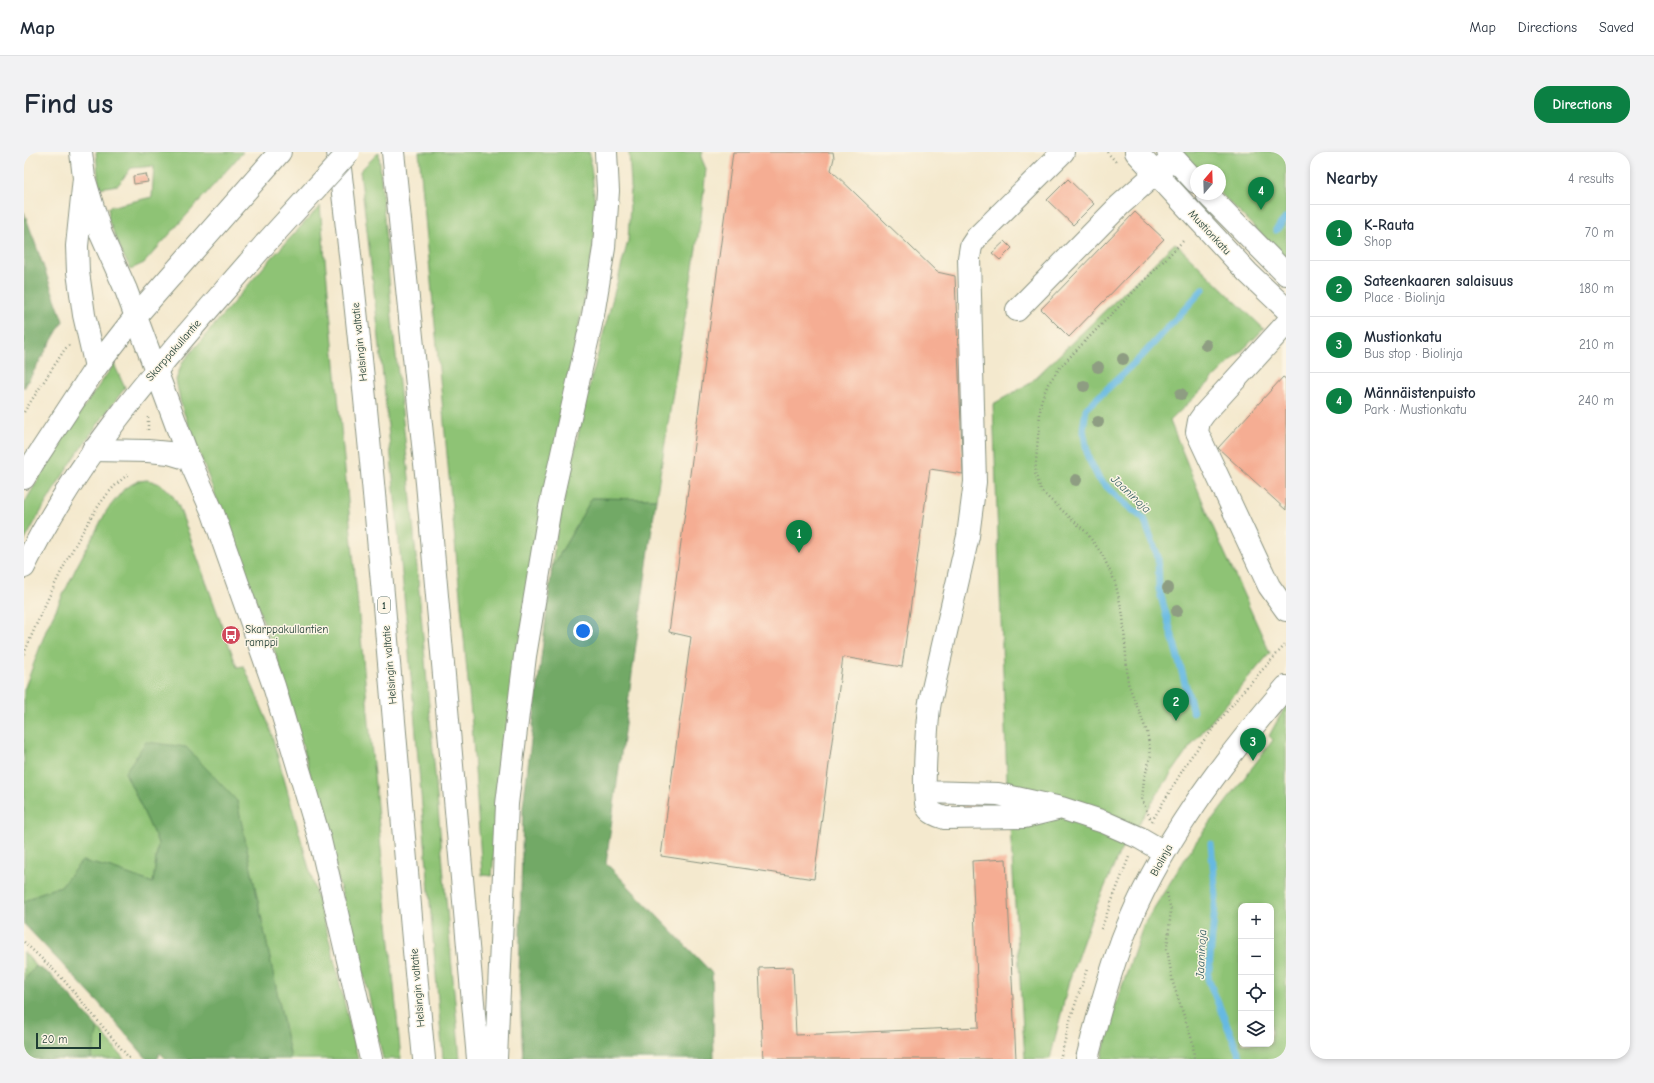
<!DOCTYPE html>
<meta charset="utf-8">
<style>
body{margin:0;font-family:"Comic Neue",sans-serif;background:#f2f2f3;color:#1f2937}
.controls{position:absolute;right:12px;bottom:12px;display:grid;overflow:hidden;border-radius:8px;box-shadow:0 2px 6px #0003}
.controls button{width:36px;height:36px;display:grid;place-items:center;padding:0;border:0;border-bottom:1px solid #e0e1e3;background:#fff;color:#1f2937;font:20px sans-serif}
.compass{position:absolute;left:1166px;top:12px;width:36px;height:36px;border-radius:50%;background:#fff;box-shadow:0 2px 6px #0003;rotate:19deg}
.scale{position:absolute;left:12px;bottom:10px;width:65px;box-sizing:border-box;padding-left:4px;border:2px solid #1f3d34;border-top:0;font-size:11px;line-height:14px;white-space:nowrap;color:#1f3d34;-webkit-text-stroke:3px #fcf5e5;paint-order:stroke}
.you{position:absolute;left:559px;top:479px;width:14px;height:14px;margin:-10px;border:3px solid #fff;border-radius:50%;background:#1a73e8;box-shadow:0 0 0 6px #1a73e833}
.badge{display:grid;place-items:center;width:26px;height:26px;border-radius:50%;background:#0b8043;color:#fff;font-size:13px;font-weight:700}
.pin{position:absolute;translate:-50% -33px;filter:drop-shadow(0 1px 2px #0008)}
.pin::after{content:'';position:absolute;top:21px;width:14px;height:12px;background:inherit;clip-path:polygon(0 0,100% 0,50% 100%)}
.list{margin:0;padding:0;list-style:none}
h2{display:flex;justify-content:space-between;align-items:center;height:52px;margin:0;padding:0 16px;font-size:17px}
h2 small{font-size:13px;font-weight:400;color:#747a83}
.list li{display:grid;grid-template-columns:26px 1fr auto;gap:12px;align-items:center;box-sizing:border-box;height:56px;padding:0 16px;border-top:1px solid #e0e1e3}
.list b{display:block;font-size:15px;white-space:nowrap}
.list p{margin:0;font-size:13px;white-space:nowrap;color:#747a83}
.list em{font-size:13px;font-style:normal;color:#747a83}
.icon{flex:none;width:22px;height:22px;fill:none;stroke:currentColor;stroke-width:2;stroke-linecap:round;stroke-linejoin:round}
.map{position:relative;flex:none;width:1262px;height:907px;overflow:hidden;border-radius:16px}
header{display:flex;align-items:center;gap:24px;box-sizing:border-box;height:56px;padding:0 20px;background:#fff;border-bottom:1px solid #e0e1e3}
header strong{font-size:19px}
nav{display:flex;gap:22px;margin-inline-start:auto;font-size:14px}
.intro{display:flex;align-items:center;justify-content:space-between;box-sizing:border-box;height:96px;padding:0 24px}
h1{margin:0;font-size:28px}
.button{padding:10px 18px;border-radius:16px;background:#0b8043;color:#fff;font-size:14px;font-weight:700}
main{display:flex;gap:24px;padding:0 24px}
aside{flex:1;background:#fff;border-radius:16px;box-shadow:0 2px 6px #0003}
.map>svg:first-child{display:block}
</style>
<header>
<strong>Map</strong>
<nav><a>Map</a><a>Directions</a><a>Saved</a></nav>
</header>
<div class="intro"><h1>Find us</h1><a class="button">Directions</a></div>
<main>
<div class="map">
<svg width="1262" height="907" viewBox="0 0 1262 907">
<rect width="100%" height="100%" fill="#fcf5e5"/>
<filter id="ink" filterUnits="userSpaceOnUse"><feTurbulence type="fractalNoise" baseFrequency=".025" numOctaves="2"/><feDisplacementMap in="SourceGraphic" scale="8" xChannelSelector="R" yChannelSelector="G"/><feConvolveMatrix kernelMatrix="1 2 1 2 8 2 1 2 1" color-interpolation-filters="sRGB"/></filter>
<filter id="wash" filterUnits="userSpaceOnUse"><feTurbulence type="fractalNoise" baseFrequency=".012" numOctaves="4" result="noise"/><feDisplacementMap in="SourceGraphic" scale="16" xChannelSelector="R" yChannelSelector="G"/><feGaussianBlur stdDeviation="0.9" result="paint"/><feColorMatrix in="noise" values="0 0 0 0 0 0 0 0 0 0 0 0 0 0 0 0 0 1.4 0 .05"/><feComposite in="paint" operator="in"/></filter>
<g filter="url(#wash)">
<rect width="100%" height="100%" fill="#f4e9ce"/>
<path fill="#8ec374" stroke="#568054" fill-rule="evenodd" d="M72,0h147l-99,111 -13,6 -7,-12 -16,-38 1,-12 43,-10 2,-31 -23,2 -13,17 -19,3z
M355,0l13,166 17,159 51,582h-17c-25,-296 -47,-593 -83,-888z
M395,0h170l4,30 2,29 -1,31 -10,59 -22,106 -59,344 -11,125 -10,-1 -10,-150z
M605,0h74l-2,5 5,12 -5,48 -45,282 -64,-1 -40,70 4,-32 30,-137 42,-158 3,-56z
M1156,0h106v107l-66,-66v-23h-22z
M296,54l81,853h-18l-15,-67 -70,-263 -23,-77 -94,-247 -5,-25 6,-17 85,-100z
M1151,91l89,86 -94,92 43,106 57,126 -78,91 -28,40 -44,68 -28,64 -23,65 -19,78h-25l-18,-279 -14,-376 36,-20z
M90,212l11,24c-38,49 -72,99 -101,154v-38l28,-49 31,-47z
M123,328c17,3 25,12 32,27l58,160 7,-1 25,59 61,218 28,116h-67l-54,-258 -112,-29 33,71 -5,40 -42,-15 -29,-7 -21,25 -23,8 -14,8v-212l23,-62 30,-62 30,-56 18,-22 13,-7z
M1262,553v354h-185l12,-47 31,-88 51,-81 78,-103 -4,-4zM1217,754h30v138h-30z
M0,800l12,14 -12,14z
M74,876l26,31h-33z"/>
<path fill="#72a966" stroke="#48734d" d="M0,60l39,109 -39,67z
M568,346l64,1 -50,364 106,110 2,86h-191l-4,-82 4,-170 29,-239z
M122,590l40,5 51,54 54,258h-125l-6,-6 -3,6h-10l-48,-56 -75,-79v-22l14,-8 23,-8 21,-25 29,7 42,15 5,-40 -33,-71z
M12,814l15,9 47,53 -7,31h-67v-79z"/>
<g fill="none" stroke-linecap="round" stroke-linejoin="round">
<path stroke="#66b9e2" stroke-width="7" d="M1252,78l10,-12
M1169,560l-34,-123 -1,-32 -14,-38 -20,-16 -25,-24 -11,-22 -5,-28 3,-20 56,-53 61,-67
M1187,692l5,52 -8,83 33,80"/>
</g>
<g id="blocks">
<path fill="#f5ad93" d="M709,0h100l1,6 -3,12 106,102 18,4 8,198 -33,-5 -28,198 -59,-10 -29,222 -153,-23 30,-219 -22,-5z
M122,22l2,8 -14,2 -1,-8z
M1044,27l26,25 -21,21 -26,-25z
M1111,60l29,27 -95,98 -28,-28z
M981,89l7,7 -12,12 -8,-7z
M1259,225l3,2v131l-68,-62z
M940,652h17v10h-17z
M982,707l10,200h-253l-4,-91 34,-1 3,68 183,-8 -7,-166z"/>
</g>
</g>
<g filter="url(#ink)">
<use href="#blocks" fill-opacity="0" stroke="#8a9381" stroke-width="1"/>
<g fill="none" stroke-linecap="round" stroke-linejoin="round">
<g stroke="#8a9381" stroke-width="24">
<path id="minor" d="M1112,0l112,121 38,36
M1144,0l28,30
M1183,42l79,80
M993,158l103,-105 53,-47
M1262,172l-82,90 -5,7 -2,11 72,154 17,24
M901,640l73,2 63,14 43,14 36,16 24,14
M1037,656l-37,9 -79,1c-6,-2 -14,-4 -18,-11 -5,-11 0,-89 3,-105l38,-166 7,-54 -6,-224 2,-12 6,-9 86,-85
M1063,907c10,-40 21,-80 35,-119 36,-94 99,-177 164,-253"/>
</g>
<g stroke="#8a9381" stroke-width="24">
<path id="major" d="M0,326l9,-15 63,-96 39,-50 145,-165
M0,415c59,-122 153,-221 241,-323"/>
</g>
<g stroke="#8a9381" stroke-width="24">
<path id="highway" d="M57,0l3,26 -7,68 1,26 6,43 12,52
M314,0c37,301 57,605 86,907
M369,0l34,331 51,576
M60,26l17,56 25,56 63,169 24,54 61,173 46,154 51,219
M69,298l55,1 21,2 20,6
M472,907l11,-255 18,-148 25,-149 43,-192 11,-67 4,-57 -2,-39"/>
</g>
<path stroke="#8a9381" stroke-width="2.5" stroke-dasharray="1 3" stroke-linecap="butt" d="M1083,0l9,10
M0,260l41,-63 4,-4
M124,265v13
M0,502c16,-40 34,-78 55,-116 14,-24 27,-48 50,-64
M1126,666l-8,-18 2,-21 7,-24 -4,-23 -19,-49 -5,-68 -8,-33 -13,-28 -16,-22 -44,-40 -7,-19 6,-72 7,-17 13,-18 124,-127
M1128,669l38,-63 53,-67 43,-47
M1143,741l4,17 -4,39 6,34 20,60 1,16
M1077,777l28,-72
M0,790l37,35 69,82
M1258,906v1
M1036,907l11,-42 16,-48"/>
<use href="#minor" stroke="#fff" stroke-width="22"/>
<use href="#major" stroke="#fff" stroke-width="22"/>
<use href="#highway" stroke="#fff" stroke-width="22"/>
<g stroke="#8a9381" stroke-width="24" stroke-linecap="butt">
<path id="major-bridge" d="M241,92l84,-92"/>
</g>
<use href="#major-bridge" stroke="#fff" stroke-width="22"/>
</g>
<g fill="#8e9d82">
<circle cx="1182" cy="193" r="6"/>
<circle cx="1099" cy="207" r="6"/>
<circle cx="1074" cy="215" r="6"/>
<circle cx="1060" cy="234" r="6"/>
<circle cx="1157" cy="242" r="6"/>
<circle cx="1074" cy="270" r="6"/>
<circle cx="1052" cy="328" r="6"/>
<circle cx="1144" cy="436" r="6"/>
<circle cx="1153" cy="459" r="6"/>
</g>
</g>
<defs>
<g id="bus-disc" transform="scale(1)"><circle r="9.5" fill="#d1495b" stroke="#fcf5e5"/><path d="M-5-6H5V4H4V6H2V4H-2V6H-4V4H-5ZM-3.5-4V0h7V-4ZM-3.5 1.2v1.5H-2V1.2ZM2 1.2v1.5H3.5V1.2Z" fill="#fff"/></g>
</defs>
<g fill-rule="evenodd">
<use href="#bus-disc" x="207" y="483"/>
</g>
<g text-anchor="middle" stroke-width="3" stroke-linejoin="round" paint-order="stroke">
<rect fill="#fcf5e5" stroke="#617469" stroke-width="1" x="354" y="445" width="12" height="16" rx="3"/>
<g font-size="10" font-weight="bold" fill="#1f3d34">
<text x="360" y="457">1</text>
</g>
<g font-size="11" fill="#1f3d34" stroke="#fcf5e5">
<text transform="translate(1186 80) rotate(47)" y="4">Mustionkatu</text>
<text transform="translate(335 190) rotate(-96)" y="4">Helsingin valtatie</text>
<text transform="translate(149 198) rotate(-49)" y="4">Skarppakullantie</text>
<text transform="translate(365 513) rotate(-95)" y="4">Helsingin valtatie</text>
<text transform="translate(1137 708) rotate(-61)" y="4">Biolinja</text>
<text transform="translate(393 836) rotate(-95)" y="4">Helsingin valtatie</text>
</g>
<g font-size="11" fill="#1f3d34" stroke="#fcf5e5" text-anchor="start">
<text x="221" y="481">Skarppakullantien<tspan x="221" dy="13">ramppi</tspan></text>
</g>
<g font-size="12" font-style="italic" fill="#315c60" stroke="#fcf5e5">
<text transform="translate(1107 342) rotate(43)" y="4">Jaaninoja</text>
<text transform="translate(1177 802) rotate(-87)" y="4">Jaaninoja</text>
</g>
</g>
</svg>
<div class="controls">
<button>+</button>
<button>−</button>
<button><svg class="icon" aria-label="locate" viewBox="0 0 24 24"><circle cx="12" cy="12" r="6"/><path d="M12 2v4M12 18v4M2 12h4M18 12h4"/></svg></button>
<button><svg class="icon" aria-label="layers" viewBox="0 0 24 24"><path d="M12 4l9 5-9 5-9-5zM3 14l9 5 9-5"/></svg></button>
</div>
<svg class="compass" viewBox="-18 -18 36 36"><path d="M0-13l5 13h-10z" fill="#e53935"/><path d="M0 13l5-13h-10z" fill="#747a83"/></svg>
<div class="scale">20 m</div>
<div class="you"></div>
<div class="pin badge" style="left:775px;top:401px">1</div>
<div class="pin badge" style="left:1152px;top:569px">2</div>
<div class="pin badge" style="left:1229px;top:609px">3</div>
<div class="pin badge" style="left:1237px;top:58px">4</div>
</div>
<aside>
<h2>Nearby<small>4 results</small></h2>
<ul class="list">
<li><span class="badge">1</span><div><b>K-Rauta</b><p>Shop</p></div><em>70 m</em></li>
<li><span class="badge">2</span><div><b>Sateenkaaren salaisuus</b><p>Place · Biolinja</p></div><em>180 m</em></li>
<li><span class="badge">3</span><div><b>Mustionkatu</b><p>Bus stop · Biolinja</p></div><em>210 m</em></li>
<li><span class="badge">4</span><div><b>Männäistenpuisto</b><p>Park · Mustionkatu</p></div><em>240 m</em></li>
</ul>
</aside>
</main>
